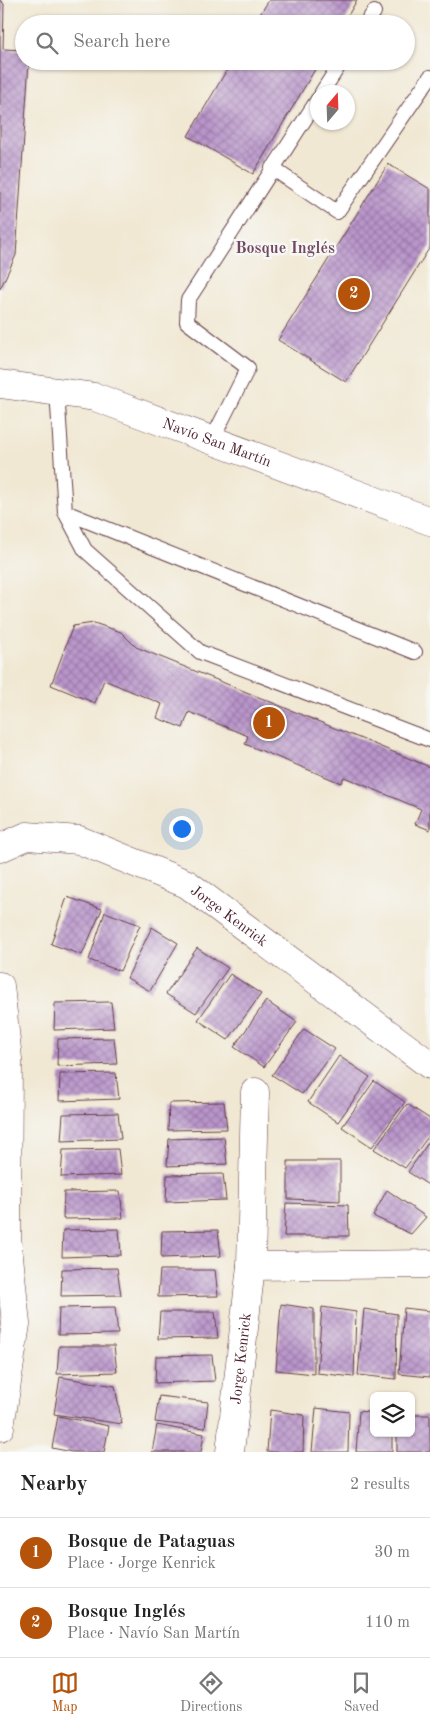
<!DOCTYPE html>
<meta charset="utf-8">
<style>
body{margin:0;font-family:"Old Standard TT",serif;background:#f6f6f6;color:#222}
.controls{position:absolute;right:15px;bottom:15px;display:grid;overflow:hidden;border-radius:8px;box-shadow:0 1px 4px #0004}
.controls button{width:45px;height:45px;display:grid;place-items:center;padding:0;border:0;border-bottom:1px solid #e0e0e0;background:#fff;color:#222;font:25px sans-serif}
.compass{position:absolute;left:310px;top:85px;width:45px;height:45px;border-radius:50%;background:#fff;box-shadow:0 1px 4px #0004;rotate:19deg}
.you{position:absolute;left:181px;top:828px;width:18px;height:18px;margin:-12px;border:4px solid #fff;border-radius:50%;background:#1a73e8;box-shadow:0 0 0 8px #1a73e833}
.badge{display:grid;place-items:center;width:32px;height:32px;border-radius:50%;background:#b45309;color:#fff;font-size:16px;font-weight:700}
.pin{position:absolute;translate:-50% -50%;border:2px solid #fff;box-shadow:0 1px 5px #0006}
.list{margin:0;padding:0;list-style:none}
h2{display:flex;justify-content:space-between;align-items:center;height:65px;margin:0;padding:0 20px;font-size:21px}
h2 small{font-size:16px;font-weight:400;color:#767676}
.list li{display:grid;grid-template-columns:32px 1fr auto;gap:15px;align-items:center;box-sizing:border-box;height:70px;padding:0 20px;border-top:1px solid #e0e0e0}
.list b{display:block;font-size:19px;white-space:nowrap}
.list p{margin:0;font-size:16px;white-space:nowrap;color:#767676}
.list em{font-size:16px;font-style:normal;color:#767676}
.icon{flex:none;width:28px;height:28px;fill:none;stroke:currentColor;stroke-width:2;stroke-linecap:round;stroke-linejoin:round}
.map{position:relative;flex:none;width:430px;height:1452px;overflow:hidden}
.search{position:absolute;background:#fff;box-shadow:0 1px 4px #0004;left:15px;right:15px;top:15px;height:55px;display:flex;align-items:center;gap:12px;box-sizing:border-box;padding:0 18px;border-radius:28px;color:#767676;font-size:19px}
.sheet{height:205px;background:#fff}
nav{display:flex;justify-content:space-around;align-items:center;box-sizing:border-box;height:70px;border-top:1px solid #e0e0e0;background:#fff;font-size:14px;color:#767676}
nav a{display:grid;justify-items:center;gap:2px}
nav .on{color:#b45309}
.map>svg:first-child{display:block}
</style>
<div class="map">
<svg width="430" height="1452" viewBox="0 0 430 1452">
<defs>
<pattern id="building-cross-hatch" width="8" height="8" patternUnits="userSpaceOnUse" patternTransform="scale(1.25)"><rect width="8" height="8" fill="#b995cb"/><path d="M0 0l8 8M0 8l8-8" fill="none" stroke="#9879a5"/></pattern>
</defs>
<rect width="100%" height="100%" fill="#f6f6f2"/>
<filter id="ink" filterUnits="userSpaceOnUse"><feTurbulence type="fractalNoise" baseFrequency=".02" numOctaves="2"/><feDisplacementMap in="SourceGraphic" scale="10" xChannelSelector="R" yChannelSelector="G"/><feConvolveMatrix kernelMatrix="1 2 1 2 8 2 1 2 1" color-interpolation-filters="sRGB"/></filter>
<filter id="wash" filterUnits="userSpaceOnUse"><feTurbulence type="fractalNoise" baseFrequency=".0096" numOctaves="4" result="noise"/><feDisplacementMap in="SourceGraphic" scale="20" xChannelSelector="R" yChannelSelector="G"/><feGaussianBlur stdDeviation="1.12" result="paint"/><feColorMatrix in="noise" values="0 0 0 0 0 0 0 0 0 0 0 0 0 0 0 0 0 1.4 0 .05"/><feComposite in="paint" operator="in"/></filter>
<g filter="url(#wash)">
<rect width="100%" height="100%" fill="#f1e8d3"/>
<g id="blocks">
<path fill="url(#building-cross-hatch)" d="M0,0l4,4 -1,45 21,1v11h5l-13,194 -16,34z
M269,0h88l-14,24h-89z
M232,61h88l-67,113 -65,-38z
M388,164l42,25v58l-84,135 -68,-42z
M94,623l27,9 15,15 294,120v63l-15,-6 6,-15 -77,-32 -3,6 -96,-39 3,-8 -59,-24 -6,16 -26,-10 5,-14 -58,-24 -9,23 -44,-18 22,-59z
M67,897l35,12 -20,46 -31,-11z
M105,912l35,13 -20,46 -31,-11z
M152,927l26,16 -28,48 -23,-13z
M197,948l31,20 -32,45 -30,-19z
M230,974l31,20 -33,46 -30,-20z
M266,1001l31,21 -33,45 -30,-20z
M111,1002l3,26 -60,2 1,-27z
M304,1029l31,20 -33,45 -30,-19z
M114,1038l3,26 -60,2 1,-27z
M339,1056l31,21 -32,45 -30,-20z
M116,1073l3,26 -60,2 1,-27z
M374,1081l31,21 -33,45 -30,-20z
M224,1102l3,27 -59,1 1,-27z
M407,1104l23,15v15l-25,34 -31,-19z
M118,1113l3,26 -60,2 2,-27z
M224,1137l3,27 -60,2 2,-27z
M430,1140v46l-22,-14z
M118,1149l3,26 -60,2 2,-27z
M288,1161h52v40l-52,-2z
M223,1174l3,26 -60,2 1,-27z
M387,1190l39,27 -15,17 -38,-18z
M120,1191l3,27 -60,1 1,-27z
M286,1203l62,2 1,31h-65z
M119,1229l2,26 -59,2 1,-27z
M218,1230l3,26 -60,2 1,-27z
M117,1268l4,27 -60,1 1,-27z
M160,1270h55l3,26 -60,1z
M281,1304l33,5v65l-38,-4z
M115,1307l3,27 -60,1 1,-27z
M322,1307l34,5 -2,65 -37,-4z
M404,1308l26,3v66l-31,-3z
M364,1309l33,5 -1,65 -38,-4z
M160,1312h55l3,26 -60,1z
M59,1346h55l3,26 -60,2z
M212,1355l3,26 -60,2 1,-27z
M60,1377l55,9 7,38 -68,-10z
M159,1396l49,6 -3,26 -50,-6z
M316,1408l33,4 -1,40h-36z
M270,1410l34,5 -1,37h-36z
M359,1411l15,2v20h18v19h-36z
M411,1415h19v37h-33v-19h14z
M58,1416l51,10 -5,26h-32l-20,-4z
M157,1425l47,9 -3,18h-49z"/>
</g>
</g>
<g filter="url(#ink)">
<use href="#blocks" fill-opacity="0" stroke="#633d44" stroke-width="1"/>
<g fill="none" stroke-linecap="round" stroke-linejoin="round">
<g stroke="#633d44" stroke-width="16">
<path id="lane" d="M366,24l8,-12
M322,92l20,-31
M272,168l65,44 93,-135
M57,391l8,121 350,140
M212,440l36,-72 -61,-46 1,-22 130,-201
M65,512l20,38 115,102 230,88"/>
</g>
<g stroke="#633d44" stroke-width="29">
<g id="street">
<path id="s1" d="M0,384l95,13 335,124"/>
<path id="s2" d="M0,848l27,-12 52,4 108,44 243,181"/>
<path d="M0,986l8,73 -1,178 9,87 -16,103"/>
<path d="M251,1266l179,-2"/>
<path id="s3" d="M230,1452l21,-186 4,-174"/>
</g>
</g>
<use href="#lane" stroke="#fff" stroke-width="14"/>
<use href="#street" stroke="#fff" stroke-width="28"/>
</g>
</g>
<g text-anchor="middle" stroke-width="5" stroke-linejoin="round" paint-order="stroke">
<g font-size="15" fill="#4a1f2b" stroke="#f6f6f2">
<text dy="5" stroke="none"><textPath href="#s1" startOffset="226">Navío San Martín</textPath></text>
<text dy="5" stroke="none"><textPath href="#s2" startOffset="251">Jorge Kenrick</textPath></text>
<text dy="5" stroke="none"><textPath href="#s3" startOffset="94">Jorge Kenrick</textPath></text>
</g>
<g font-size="16" font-weight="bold" fill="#714863" stroke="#f6f6f2">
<text x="285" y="253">Bosque Inglés</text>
</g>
</g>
</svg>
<div class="controls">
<button><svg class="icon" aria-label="layers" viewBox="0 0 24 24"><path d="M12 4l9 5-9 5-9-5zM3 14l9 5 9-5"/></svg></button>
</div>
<svg class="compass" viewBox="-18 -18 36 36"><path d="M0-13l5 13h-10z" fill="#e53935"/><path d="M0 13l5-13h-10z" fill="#767676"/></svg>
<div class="you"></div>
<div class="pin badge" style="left:269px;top:723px">1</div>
<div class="pin badge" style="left:354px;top:294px">2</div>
<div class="search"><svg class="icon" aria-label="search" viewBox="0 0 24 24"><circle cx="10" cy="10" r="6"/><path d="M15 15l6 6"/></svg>Search here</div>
</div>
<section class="sheet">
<h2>Nearby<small>2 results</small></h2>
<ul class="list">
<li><span class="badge">1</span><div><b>Bosque de Pataguas</b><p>Place · Jorge Kenrick</p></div><em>30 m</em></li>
<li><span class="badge">2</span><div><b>Bosque Inglés</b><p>Place · Navío San Martín</p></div><em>110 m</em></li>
</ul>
</section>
<nav>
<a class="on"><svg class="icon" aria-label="map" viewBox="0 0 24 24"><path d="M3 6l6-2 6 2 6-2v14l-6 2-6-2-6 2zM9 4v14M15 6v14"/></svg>Map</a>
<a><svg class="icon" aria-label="directions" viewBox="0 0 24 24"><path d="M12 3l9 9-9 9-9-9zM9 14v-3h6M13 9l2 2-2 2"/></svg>Directions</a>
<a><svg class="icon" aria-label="saved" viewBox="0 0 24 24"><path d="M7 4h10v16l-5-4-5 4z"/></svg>Saved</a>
</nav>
